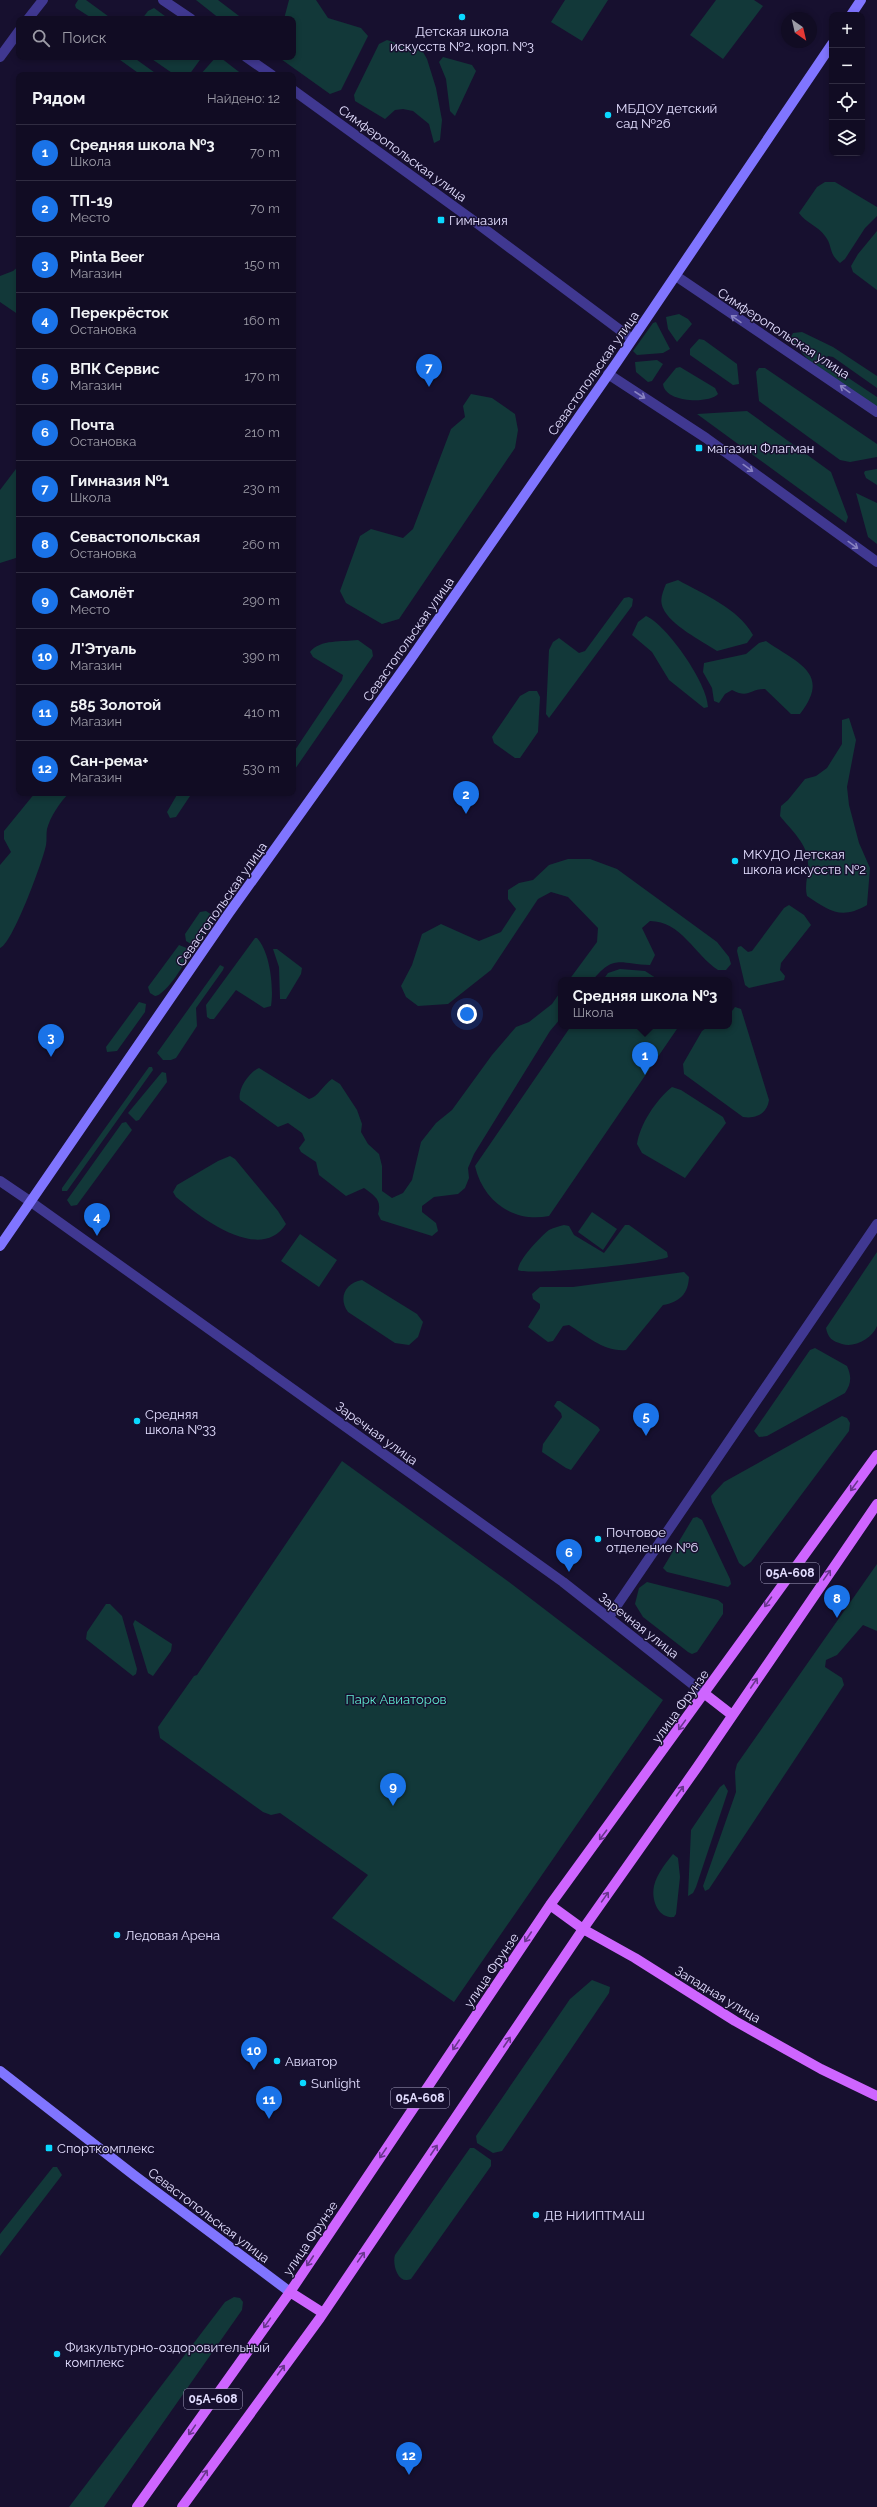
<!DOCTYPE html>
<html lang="ru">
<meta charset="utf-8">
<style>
body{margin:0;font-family:Raleway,sans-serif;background:#1a152b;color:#f1f3f6}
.controls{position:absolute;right:12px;top:12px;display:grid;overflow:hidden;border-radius:8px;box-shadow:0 2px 6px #0003}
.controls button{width:36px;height:36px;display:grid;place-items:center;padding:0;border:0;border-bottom:1px solid #302c41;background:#110c23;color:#f1f3f6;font:20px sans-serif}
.compass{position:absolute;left:781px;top:12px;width:36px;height:36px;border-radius:50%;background:#110c23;box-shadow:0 2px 6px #0003;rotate:146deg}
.you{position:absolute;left:467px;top:1014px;width:14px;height:14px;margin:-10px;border:3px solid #fff;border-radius:50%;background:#1a73e8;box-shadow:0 0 0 6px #1a73e833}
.badge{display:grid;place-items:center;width:26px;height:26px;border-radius:50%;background:#1a73e8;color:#fff;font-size:13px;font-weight:700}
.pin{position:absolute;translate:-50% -33px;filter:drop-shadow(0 1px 2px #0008)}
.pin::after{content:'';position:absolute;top:21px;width:14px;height:12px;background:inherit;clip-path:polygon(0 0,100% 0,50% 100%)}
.popup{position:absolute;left:558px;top:977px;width:174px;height:52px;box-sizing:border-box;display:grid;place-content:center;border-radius:8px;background:#110c23;filter:drop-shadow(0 1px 3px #0005);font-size:13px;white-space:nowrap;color:#9c9ba6}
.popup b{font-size:15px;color:#f1f3f6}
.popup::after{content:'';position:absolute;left:50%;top:100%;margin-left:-8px;border:8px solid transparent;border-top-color:#110c23}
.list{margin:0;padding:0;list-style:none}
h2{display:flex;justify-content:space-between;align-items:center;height:52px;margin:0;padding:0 16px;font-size:17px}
h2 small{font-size:13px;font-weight:400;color:#9c9ba6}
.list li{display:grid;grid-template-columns:26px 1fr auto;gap:12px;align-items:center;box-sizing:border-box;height:56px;padding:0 16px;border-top:1px solid #302c41}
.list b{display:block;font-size:15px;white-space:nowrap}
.list p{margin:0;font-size:13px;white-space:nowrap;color:#9c9ba6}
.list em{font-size:13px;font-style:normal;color:#9c9ba6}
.icon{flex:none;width:22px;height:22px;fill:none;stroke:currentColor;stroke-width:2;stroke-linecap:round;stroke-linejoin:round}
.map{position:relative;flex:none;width:877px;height:2507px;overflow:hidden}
.search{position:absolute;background:#110c23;box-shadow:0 2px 6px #0003;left:16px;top:16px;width:280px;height:44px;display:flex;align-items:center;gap:10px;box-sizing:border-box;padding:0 14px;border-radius:8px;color:#9c9ba6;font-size:15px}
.panel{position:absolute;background:#110c23;box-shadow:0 2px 6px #0003;left:16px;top:72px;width:280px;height:724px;border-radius:8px}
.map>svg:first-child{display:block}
</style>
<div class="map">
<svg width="877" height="2507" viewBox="0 0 877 2507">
<rect width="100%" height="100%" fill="#17102f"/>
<path fill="#123839" d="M78,0h8l26,19h-19l-17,-11 -1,-3z
M196,0h22l25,19h-23z
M289,0h27l12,18 33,10 7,8 -27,54 -11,4 -49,-35v-2h12v-38h-9z
M565,0h43l-26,41 -31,-19z
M716,0h38l9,6 -40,53 -33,-24z
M154,8l15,11h-27l6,-8z
M387,40l36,12 4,7 9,29 6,32 -2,20 -6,3 -5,-19 -16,-13 -10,-2 -8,1 -10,9 -30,-18 -1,-6 25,-51z
M116,57h17l25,18h-17z
M149,57h53l-13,18h-14z
M216,57l5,1 22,17h-43z
M443,57l29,8 4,6 -21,45 -5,-5 -4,-32 -7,-17z
M825,182h10l42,25v9l-12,12 -20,31 -5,4c-12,-10 -7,-17 -15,-27 -7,-10 -19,-13 -26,-23l18,-26z
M877,231v59l-24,-18 -2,-6 7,-12z
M19,266v49l-19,-13v-26l13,-5z
M679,314l9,5 4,5 -15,18 -9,-13 -2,-12z
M656,322l14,27 -7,4 -26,2 -4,-4 20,-28z
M802,332l31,15 44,29v12l-44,-31 -5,-1 -3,3 1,4 51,34v11c-29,-20 -69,-39 -86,-71l2,-4z
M699,339l5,1 33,24 2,20 -6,1 -43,-30v-6z
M657,360l6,4 -11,17 -4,1 -12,-10 -1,-10z
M680,367l35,21 3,6c-9,10 -53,9 -55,-10l13,-16z
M759,368h6l112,76v13l-27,5 -10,-2 -81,-59 -3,-29z
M471,394l21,4 23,16 3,16 -3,18 -116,171 -17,5 -36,-21 -6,-12 20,-55 11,-7 32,9 10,-9 38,-100 14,-12 -2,-11z
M747,411l84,61 17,45 -2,6 -149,-109z
M19,465v92l-19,6v-73z
M877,469v16l-11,-7 -2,-5 1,-2z
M856,493l21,10v41l-9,-7z
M678,580c25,14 60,28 75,55l-6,8 -30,8c-15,-10 -47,-26 -54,-43 -4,-9 0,-16 3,-24z
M629,597l4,2 -1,7 -83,112 -3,-4 3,-64 4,-8 6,-4 20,15 6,-2 39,-53z
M646,616c21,9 62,68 62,91l-4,1 -35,-28 -17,-28 -20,-17 6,-13z
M358,640l14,10 1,6 -80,116v-19l49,-73 1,-5 -30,-18 -3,-5c10,-13 33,-10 48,-12z
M766,641c31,22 66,32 34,73h-9l-26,-25c-16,0 -16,10 -33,1l-7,4 -6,9 -5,-2 -2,-13 -9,-16 1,-9 42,-9 13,-11z
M529,691h8l3,6 -2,35 -18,26h-5l-21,-15 -2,-6 28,-41z
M849,718l7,22 -9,47 2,18 10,38 11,25 -3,37c-26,15 -37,6 -60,-9 -3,-12 2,-21 1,-33 0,-19 -17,-33 -28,-47l1,-10 7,-6 17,-21 11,-3 11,-8 15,-24v-24z
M35,793h34c-9,9 -19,24 -22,36 -1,5 0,11 -1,16 -3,16 -34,100 -46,103v-83l11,-13 -7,-13v-8z
M178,793h14l-16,24 -6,1 -3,-6z
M568,859h22l27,10 100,73 12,15 2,7 -5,6h-8c-23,-15 -37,-49 -68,-49l-8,7 13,27 -5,10c-29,0 -35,-12 -57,15h-24l28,-38 1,-14 -30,-31 -17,-5 -13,7 -47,71 -43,34 -30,2 -12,-9 -5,-11 11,-21 10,-31 19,-10 38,17 22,-9 15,-23 -8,-10v-9l11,-7 14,-3 16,-15z
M789,905l15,10 7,10 -30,38 -1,7 5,6 -1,4 -35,8 -4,-3 -8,-34 1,-4 3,-1 7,6 4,-1 32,-43z
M206,911l6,4 1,8 -14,19 -8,2 -5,-3 -1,-7 15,-22z
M255,938h2c13,14 17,49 14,68l-7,2 -28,-18 -22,29h-4l-3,-2 -1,-12z
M179,945l10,4c2,9 -25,48 -34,47l-5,-3 -2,-6z
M273,949h4l25,19 -1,6 -15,25h-6l-1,-32z
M220,965l4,2 -1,3 -27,38 1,18 -21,32 -5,2h-8l-6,-7z
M620,969l25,2 14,9h-56l5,-7z
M561,991v27l-11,13 -76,123 -6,14 1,10 -4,10 -7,6 -24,3 -12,9v6l14,11 2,8 -6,5 -51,-16 -3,-6c4,-14 -3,-18 -14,-26l-18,8 -27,-21 -3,-13 -15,-10 -2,-4 6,-8 -3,-7 -14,-10 -10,4 -38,-27c-3,-10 9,-28 19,-32l50,31c9,-2 14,-14 23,-20l8,5 17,26 5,14 -1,8 7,12 11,10 3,12v25l10,7 11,-5 9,-13 9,-38 15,-19 16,-13 40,-55 24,-28 13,-5 23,-18z
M139,1002l7,2 -1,8 -28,39 -10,1 -1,-5z
M735,1007l6,2 28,91c-2,14 -13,19 -26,17l-59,-43 -1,-10 19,-33 7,-5h20v-11z
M571,1026h108l-130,190c-36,7 -66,-15 -74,-50z
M149,1067h3l1,3 -86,121h-5v-3z
M162,1072l4,1 1,9 -28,38 -3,1 -8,-8z
M672,1087l9,3 42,27 3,6 -41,55 -43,-25 -5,-9c3,-20 19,-44 35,-57z
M126,1122l6,8 -55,75 -6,1 -4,-6 55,-77z
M230,1156l5,3 43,52 8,13c-26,40 -86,-7 -110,-27l-3,-5 4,-7 41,-24z
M592,1212l25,17 -14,21 -25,-18z
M564,1225l5,1 5,9 30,18 21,-28h4l38,27 1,5c-10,6 -140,19 -150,13 0,-10 23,-34 31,-40 4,-2 10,-4 15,-5z
M300,1234l37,26 -18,27 -38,-26z
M877,1252c0,13 0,66 0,74 -5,13 -23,22 -35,18 -10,-3 -14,-6 -16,-16z
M684,1272l5,5c-1,17 -9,25 -26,28l-37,45c-22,2 -39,-14 -57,-25l-6,1 -10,15 -5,1 -20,-15 12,-19v-4l-7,-5 -1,-5 8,-7h33z
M362,1280l55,34 6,8 -5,15 -9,8 -14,-2 -47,-31c-10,-14 -3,-29 14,-32z
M815,1348l32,18c5,11 4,18 -2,27l-78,43 -8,1 -5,-6 56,-81z
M557,1401h3l38,26 2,3 -29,40 -5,-2 -24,-16 1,-8 19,-27 -1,-4 -7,-7z
M842,1416l5,2 3,5 -1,8 -98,131 -7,5 -5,-4 -27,-61 -1,-6 13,-14z
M342,1461l167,121 154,118 -209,302 -122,-84 36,-43 -88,-62 -9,2 -8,-3 -103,-74 -2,-11 36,-51 3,-1z
M697,1517l5,3 28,59 1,5 -3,3 -61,-15 -4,-4 30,-50z
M877,1564v67l-14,-6 -26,30 -11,5 -1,7 17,11 2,7 -135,204 -4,2 -2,-5 33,-94 -1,-20 2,-8z
M647,1582l71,18 5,4v10l-26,38 -5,2 -4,-2 -45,-35 -8,-13 4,-16z
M106,1604h4l12,12 15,53 -1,5 -3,2 -47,-37 1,-7z
M135,1620l37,24 -1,7 -18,25 -5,-3 -15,-49z
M724,1784l4,7 -32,96 -3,6 -5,3 3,-66 29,-43z
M673,1854l5,4 2,19 -4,37 -2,3c-16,2 -23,-17 -20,-31 3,-12 11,-22 19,-32z
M592,1980l18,7 -1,6 -107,158 -9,2 -16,-10 -1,-7 94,-137z
M470,2148h4l17,12v6l-80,113c-13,6 -19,-15 -16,-24z
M53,2167h4l5,8 -62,81v-22z
M234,2297l6,1 3,4 -1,8 -138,197h-35l156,-205z"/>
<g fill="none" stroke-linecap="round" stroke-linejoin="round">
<path stroke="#403891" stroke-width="10" d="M28,19l15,-19
M0,57l19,-26
M676,276l201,136
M608,374l98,64 171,124
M0,1181l31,21
M609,1617l268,-393"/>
<path stroke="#403891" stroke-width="10" d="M163,0l28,19
M246,57l26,18
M293,90l181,131 158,118
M31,1202l532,380 142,112"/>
<path stroke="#8075ff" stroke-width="10" d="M851,15l10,-15
M0,1246l229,-333 181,-253 207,-298 215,-318
M0,2071l135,105 155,116"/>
<path stroke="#ce65ff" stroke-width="10" d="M705,1694l27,21
M550,1905l33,24 52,29 100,63 86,48 56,27
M290,2292l33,21
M137,2507l153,-215 260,-387 327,-450
M182,2507l138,-189 263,-389 115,-163 179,-262"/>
</g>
<defs><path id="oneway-shaft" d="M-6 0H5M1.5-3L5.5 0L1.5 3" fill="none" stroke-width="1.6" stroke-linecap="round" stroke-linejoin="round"/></defs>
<g stroke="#8983c2">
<use href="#oneway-shaft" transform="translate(736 319) rotate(-145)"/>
<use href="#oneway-shaft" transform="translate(845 389) rotate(-144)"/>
<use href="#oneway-shaft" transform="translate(640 395) rotate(33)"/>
<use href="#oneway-shaft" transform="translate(748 468) rotate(36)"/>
<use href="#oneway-shaft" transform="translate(853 545) rotate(36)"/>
</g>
<g stroke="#69368d">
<use href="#oneway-shaft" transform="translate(854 1486) rotate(126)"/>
<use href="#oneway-shaft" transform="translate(827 1575) rotate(-55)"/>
<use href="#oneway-shaft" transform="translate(768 1602) rotate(126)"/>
<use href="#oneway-shaft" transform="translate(754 1683) rotate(-56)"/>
<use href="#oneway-shaft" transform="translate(682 1725) rotate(126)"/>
<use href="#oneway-shaft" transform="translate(680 1791) rotate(-54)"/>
<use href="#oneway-shaft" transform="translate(603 1835) rotate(127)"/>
<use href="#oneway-shaft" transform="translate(605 1897) rotate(-55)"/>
<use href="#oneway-shaft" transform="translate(528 1937) rotate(124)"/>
<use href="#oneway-shaft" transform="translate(507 2042) rotate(-56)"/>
<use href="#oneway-shaft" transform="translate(456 2045) rotate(124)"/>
<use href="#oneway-shaft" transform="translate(434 2150) rotate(-56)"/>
<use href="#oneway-shaft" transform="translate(383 2153) rotate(124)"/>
<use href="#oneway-shaft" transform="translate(361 2257) rotate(-55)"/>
<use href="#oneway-shaft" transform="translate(310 2261) rotate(124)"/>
<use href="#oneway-shaft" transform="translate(267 2323) rotate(125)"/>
<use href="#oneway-shaft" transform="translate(281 2370) rotate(-54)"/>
<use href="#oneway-shaft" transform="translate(192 2430) rotate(125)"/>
<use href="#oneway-shaft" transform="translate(204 2475) rotate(-56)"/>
</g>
<g fill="#0ad8ff" stroke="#17102f" stroke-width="1.5">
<circle cx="462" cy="17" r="4"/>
<circle cx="608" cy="115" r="4"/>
<rect x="437" y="216" width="8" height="8" rx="2"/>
<rect x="695" y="444" width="8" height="8" rx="2"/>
<circle cx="735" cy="861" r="4"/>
<circle cx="137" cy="1421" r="4"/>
<circle cx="598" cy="1539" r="4"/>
<circle cx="117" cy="1935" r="4"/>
<circle cx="277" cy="2061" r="4"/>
<circle cx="303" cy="2083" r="4"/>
<rect x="45" y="2144" width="8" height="8" rx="2"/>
<circle cx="536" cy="2215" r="4"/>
<circle cx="57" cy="2354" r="4"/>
</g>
<g text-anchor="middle" stroke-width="3" stroke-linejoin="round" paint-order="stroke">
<g fill="#17102f" stroke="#a6a0c1" stroke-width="1">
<rect x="761" y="1563" width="58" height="20" rx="3"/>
<rect x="391" y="2088" width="58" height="20" rx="3"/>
<rect x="184" y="2389" width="58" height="20" rx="3"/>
</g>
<g font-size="12" font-weight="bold" fill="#e3deff">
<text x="790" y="1577">05А-608</text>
<text x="420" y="2102">05А-608</text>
<text x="213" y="2403">05А-608</text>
</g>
<g font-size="13" fill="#e3deff" stroke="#17102f" text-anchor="start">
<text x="462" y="36" text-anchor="middle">Детская школа<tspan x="462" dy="15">искусств №2, корп. №3</tspan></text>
<text x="616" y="113">МБДОУ детский<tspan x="616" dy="15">сад №26</tspan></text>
<text x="449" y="225">Гимназия</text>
<text x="707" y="453">магазин Флагман</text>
<text x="743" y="859">МКУДО Детская<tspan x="743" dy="15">школа искусств №2</tspan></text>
<text x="145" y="1419">Средняя<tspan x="145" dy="15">школа №33</tspan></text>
<text x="606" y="1537">Почтовое<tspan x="606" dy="15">отделение №6</tspan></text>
<text x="125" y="1940">Ледовая Арена</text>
<text x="285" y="2066">Авиатор</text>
<text x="311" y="2088">Sunlight</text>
<text x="57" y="2153">Спорткомплекс</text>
<text x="544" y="2220">ДВ НИИПТМАШ</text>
<text x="65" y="2352">Физкультурно-оздоровительный<tspan x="65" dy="15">комплекс</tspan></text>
</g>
<g font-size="13" fill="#e3deff" stroke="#17102f">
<text transform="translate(403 153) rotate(36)" y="5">Симферопольская улица</text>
<text transform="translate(784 333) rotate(33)" y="5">Симферопольская улица</text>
<text transform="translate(593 373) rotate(-55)" y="5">Севастопольская улица</text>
<text transform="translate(408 639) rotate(-55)" y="5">Севастопольская улица</text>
<text transform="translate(221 904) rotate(-55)" y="5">Севастопольская улица</text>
<text transform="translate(377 1433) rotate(36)" y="5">Заречная улица</text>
<text transform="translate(639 1625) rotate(38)" y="5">Заречная улица</text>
<text transform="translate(680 1706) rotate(-54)" y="5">улица Фрунзе</text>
<text transform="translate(491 1970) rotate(-56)" y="5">улица Фрунзе</text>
<text transform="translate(718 1994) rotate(31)" y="5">Западная улица</text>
<text transform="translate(209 2215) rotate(37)" y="5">Севастопольская улица</text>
<text transform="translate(310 2238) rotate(-56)" y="5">улица Фрунзе</text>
</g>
<g font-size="13" fill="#5feacf" stroke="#17102f">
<text x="396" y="1704">Парк Авиаторов</text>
</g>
</g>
</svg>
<div class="controls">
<button>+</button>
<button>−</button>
<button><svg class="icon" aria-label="locate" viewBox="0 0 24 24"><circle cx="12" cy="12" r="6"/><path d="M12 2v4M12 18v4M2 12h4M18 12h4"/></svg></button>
<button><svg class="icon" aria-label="layers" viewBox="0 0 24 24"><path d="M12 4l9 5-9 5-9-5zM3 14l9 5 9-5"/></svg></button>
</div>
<svg class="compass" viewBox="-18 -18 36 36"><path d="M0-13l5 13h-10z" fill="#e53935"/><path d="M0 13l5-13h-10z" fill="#9c9ba6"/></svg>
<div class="you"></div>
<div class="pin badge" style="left:645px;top:1075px">1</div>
<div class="popup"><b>Средняя школа №3</b>Школа</div>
<div class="pin badge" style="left:466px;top:814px">2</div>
<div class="pin badge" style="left:51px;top:1057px">3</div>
<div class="pin badge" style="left:97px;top:1236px">4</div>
<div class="pin badge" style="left:646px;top:1436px">5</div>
<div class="pin badge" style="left:569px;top:1572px">6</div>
<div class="pin badge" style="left:429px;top:387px">7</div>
<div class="pin badge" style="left:837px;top:1618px">8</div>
<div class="pin badge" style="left:393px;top:1806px">9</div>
<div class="pin badge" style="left:254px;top:2070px">10</div>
<div class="pin badge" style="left:269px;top:2119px">11</div>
<div class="pin badge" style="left:409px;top:2475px">12</div>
<div class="search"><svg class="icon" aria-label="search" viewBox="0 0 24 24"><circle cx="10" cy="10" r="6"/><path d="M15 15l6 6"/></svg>Поиск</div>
<section class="panel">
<h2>Рядом<small>Найдено: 12</small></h2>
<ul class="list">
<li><span class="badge">1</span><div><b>Средняя школа №3</b><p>Школа</p></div><em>70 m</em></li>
<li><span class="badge">2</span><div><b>ТП-19</b><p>Место</p></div><em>70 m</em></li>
<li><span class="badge">3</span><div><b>Pinta Beer</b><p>Магазин</p></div><em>150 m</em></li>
<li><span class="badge">4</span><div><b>Перекрёсток</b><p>Остановка</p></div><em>160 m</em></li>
<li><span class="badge">5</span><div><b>ВПК Сервис</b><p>Магазин</p></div><em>170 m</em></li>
<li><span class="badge">6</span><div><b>Почта</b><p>Остановка</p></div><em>210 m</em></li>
<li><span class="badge">7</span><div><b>Гимназия №1</b><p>Школа</p></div><em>230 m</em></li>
<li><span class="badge">8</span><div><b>Севастопольская</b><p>Остановка</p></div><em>260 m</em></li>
<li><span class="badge">9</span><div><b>Самолёт</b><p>Место</p></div><em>290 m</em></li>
<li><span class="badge">10</span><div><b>Л'Этуаль</b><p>Магазин</p></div><em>390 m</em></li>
<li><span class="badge">11</span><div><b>585 Золотой</b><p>Магазин</p></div><em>410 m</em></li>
<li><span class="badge">12</span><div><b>Сан-рема+</b><p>Магазин</p></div><em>530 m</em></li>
</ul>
</section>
</div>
